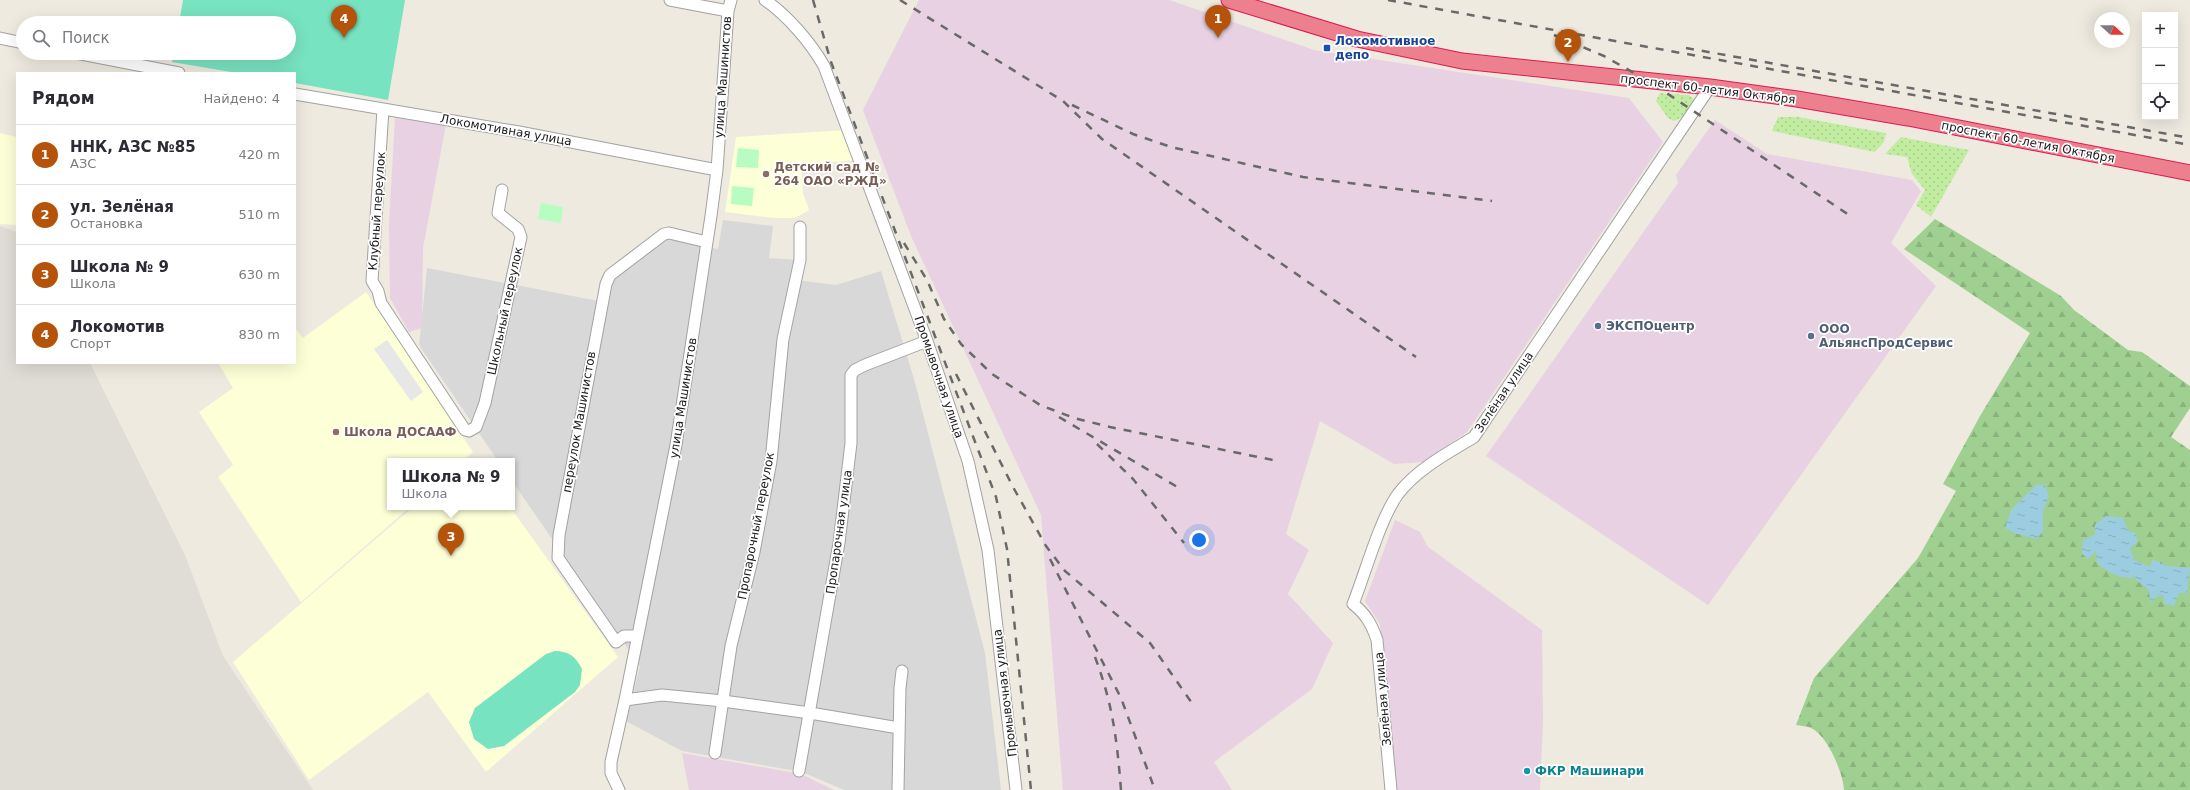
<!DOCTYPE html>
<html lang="ru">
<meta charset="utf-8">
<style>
body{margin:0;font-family:"DejaVu Sans",sans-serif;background:#f7f7f7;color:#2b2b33}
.controls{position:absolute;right:12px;top:12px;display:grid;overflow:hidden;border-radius:0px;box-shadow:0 4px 16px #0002}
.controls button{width:36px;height:36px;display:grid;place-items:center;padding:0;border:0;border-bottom:1px solid #e1e1e2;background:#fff;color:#2b2b33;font:20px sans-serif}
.compass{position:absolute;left:2094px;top:12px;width:36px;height:36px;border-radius:50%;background:#fff;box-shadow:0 4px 16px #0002;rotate:111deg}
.you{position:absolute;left:1199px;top:540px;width:14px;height:14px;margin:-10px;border:3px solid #fff;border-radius:50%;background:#1a73e8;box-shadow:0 0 0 6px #1a73e833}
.badge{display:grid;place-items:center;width:26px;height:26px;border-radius:50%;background:#b45309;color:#fff;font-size:13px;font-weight:700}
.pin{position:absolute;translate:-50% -33px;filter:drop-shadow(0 1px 2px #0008)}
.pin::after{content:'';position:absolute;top:21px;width:14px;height:12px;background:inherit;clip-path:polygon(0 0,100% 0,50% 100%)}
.popup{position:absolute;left:387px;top:458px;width:128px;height:52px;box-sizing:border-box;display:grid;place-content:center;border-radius:0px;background:#fff;filter:drop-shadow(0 1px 3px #0005);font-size:13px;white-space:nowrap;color:#7c7c81}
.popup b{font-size:15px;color:#2b2b33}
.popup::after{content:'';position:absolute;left:50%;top:100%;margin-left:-8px;border:8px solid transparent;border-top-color:#fff}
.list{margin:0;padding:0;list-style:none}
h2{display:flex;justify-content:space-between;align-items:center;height:52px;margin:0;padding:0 16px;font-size:17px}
h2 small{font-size:13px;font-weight:400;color:#7c7c81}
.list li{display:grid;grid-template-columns:26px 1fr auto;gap:12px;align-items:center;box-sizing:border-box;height:60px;padding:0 16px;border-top:1px solid #e1e1e2}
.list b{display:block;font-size:15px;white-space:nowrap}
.list p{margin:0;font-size:13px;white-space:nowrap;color:#7c7c81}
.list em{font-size:13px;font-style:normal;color:#7c7c81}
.icon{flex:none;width:22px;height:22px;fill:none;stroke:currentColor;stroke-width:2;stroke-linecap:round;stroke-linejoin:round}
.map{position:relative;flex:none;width:2190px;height:790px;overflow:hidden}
.search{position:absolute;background:#fff;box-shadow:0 4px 16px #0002;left:16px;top:16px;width:280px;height:44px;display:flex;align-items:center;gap:10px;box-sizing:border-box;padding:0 14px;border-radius:22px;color:#7c7c81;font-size:15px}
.panel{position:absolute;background:#fff;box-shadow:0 4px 16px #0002;left:16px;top:72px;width:280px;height:292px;border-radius:0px}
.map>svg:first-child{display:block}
</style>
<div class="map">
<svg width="2190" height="790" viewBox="0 0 2190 790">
<defs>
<pattern id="grass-dots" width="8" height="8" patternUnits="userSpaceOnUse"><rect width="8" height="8" fill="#c2eda1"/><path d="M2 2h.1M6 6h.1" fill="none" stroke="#a6cb8a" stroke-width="1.8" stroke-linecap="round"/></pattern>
<pattern id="forest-firs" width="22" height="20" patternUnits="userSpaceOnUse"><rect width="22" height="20" fill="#a0d091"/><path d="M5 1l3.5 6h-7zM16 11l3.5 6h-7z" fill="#89b27c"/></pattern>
<pattern id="water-ripples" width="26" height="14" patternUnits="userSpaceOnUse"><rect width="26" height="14" fill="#9cccdf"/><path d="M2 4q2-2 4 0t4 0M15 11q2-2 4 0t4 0" fill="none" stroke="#86afbf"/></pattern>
</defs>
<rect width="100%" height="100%" fill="#eeeadf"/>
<path fill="#d9d8d8" d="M723,220l50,6 -4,32 29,2 -2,20 40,5 45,-14 33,108 71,274 16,137h-157l-42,-18 -120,-21 -56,-30 14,-55 -128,-185v-20h-14l-79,-116 8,-77 182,35 5,-25 50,-40 54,11z"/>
<path fill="#e7d1e2" d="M919,0h250l145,50 315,48 34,44 -196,290 -44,30 -29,2 -74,-43 -34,113 23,16 -21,44 45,49 -21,46 -98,73 18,28h-169l-22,-275 -130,-279 -48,-126z
M395,118l51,6 -23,124 -1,80 -13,4 -19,-34 -1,-74z
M1715,120l52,34 145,26 9,11 -30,52 45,43 -228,319 -222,-149 192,-273 -2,-8z
M1395,520l25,12 8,15 114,83 1,91 -3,69h-144l-16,-166 -15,-23z
M682,753l119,21 33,16h-145z"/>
<path fill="#fdffd7" d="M846,130l10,30 -55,5 2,28 6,17 -14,8h-21l-49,-6 11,-75z
M0,133l17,4v88l-17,-1z
M366,292l107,160 -10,9h-73v46h20l-109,95 -83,-125 15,-12 -34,-53 34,-24 -15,-25h77v-35l8,10z
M413,507h97l108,150 -132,115 -58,-80 -119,88 -76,-118z"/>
<path fill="#e0ddd6" d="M0,226l17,6v131h73l95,192 38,101 90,134h-313z"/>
<path fill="url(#grass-dots)" d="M1660,93l29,2 5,4 -11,18 -9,4 -6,-3 -12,-17z
M1778,117h20l88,16 -2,9 -9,10 -103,-21z
M1901,137l68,13 -38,67 -15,-12 9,-15 -13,-16 -5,-17 -22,-3z"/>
<path fill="url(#forest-firs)" d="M1935,219l126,77 13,14 54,40 14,2 48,34v22l-19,29 19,13v340h-346c-1,-17 -16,-54 -33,-62 -4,-2 -10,-2 -15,-3l18,-47 104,-120 38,-67 -13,-7 37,-68 50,-83 -126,-84z"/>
<path fill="#b7fdc1" d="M738,148l21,2 -1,18 -22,-1z
M732,186l22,2 -2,18 -21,-2z
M541,203l22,4 -2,16 -23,-4z"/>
<path fill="#77e3c0" d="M183,0h222l-17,100 -93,-17v-10h-58l-65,-11 2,-9h115v-30h-110z
M555,651c14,0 21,6 27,18l-2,16 -5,7 -71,54 -16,3 -14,-10 -5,-17 6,-14 71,-54z"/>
<path fill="#e7e7e7" d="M387,340l36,52 -12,9 -37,-52z"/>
<path fill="url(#water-ripples)" d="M2036,485h9l4,11 -6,15v20l-6,8 -23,-6 -9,-5 6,-18z
M2106,516l17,2 5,13 7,2 3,9 -8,6 4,12 16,7 3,-8 14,7 23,2 -3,25h-8l-5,13 -10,-3 -1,-8 -7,2 -5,5 -3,-13 -12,-9v-3c-15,3 -28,-5 -39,-14l-1,-12 -8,8 -6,-5 1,-14 12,-5v-10z"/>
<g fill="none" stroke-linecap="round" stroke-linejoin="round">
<g stroke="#a2a2a2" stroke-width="13">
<path id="minor" d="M670,0l58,11
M765,0c23,16 46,43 59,66l103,275 41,120 20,89 28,240
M0,38l23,5
M76,53l103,20
M295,94l224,38 198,38
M383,109l-11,172 6,10 3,12 84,127 4,1 7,-4 9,-24 36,-166 -3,-8 -20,-16 4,-23
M637,636h-13l-8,6 -58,-84 1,-23 47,-251 4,-9 54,-41 5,-1 38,9
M625,700l37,-5 61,6 87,12 89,15
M715,753l16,-107 23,-94 17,-91 12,-122 17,-79v-33
M799,771l40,-228 12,-100v-68l4,-5 10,-5 62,-24
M619,790l-8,-17v-11l14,-62 51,-255 35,-229 6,-46 11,-159 3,-11
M898,790l2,-102 2,-17
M1391,790l-14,-150c-5,-15 -11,-26 -24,-36 12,-30 27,-85 45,-110 19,-25 50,-41 76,-57l236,-350"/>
</g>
<g stroke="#e11851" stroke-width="17">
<path id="highway" d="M1229,0l128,39 105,22 248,26 87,12 111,19 282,55"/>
</g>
<use href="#minor" stroke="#fff" stroke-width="11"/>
<use href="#highway" stroke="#ec808e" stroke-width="15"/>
<path stroke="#696969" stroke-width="2.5" stroke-dasharray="8 8" stroke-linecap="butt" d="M813,0l18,62 165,435 11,52 24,241
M900,0l163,101 39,38 314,218
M1388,0l802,145
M1554,35l50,21 46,26 199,133
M1686,48l504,90
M1072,105l61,29 38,13 132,30 189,24
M904,243l23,37 17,39 17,25 31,30 48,31 34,13 36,9 163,33
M956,374l57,113 33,59 19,25 85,72 44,63
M1059,417l120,71
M1097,444l36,35 51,64
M1050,559l71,139 34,92
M1095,657c18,48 22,83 26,133"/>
</g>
<rect fill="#1a4fb4" stroke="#fff" stroke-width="1.5" x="1323" y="44" width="8" height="8" rx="2"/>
<g fill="#8d6e63" stroke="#fff" stroke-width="1.5">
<circle cx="766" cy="174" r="4"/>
<circle cx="336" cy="432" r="4"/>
</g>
<g fill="#5c6f8a" stroke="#fff" stroke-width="1.5">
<circle cx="1598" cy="326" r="4"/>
<circle cx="1811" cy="336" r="4"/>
</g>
<circle fill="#0f9aa8" stroke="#fff" stroke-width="1.5" cx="1527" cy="771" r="4"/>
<g text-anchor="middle" stroke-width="3.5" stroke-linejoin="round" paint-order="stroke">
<g font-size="12" font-weight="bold" fill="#164399" stroke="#fff" text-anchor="start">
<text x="1335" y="45">Локомотивное<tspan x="1335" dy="14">депо</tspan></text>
</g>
<g font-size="12" fill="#1b1b1b" stroke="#fff">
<text transform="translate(723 77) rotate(-86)" y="4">улица Машинистов</text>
<text transform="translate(1708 89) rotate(7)" y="4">проспект 60-летия Октября</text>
<text transform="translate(506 130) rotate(10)" y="4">Локомотивная улица</text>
<text transform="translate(2028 142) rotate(11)" y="4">проспект 60-летия Октября</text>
<text transform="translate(377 211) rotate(-86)" y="4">Клубный переулок</text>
<text transform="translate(505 311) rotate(-78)" y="4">Школьный переулок</text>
<text transform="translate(939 377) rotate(71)" y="4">Промывочная улица</text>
<text transform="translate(1504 392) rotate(-56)" y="4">Зелёная улица</text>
<text transform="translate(683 398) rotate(-81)" y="4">улица Машинистов</text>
<text transform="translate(579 422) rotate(-80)" y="4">переулок Машинистов</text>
<text transform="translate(756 526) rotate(-79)" y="4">Пропарочный переулок</text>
<text transform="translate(839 532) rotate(-82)" y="4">Пропарочная улица</text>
<text transform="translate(1005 693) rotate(-97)" y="4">Промывочная улица</text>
<text transform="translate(1383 699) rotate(-95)" y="4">Зелёная улица</text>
</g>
<g font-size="12" font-weight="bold" fill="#785e54" stroke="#fff" text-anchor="start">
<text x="774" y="171">Детский сад №<tspan x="774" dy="14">264 ОАО «РЖД»</tspan></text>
<text x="344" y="436">Школа ДОСААФ</text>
</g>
<g font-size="12" font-weight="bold" fill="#4e5e75" stroke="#fff" text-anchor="start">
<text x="1606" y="330">ЭКСПОцентр</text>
<text x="1819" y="333">ООО<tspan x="1819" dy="14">АльянсПродСервис</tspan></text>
</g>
<g font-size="12" font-weight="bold" fill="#0d838f" stroke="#fff" text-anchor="start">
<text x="1535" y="775">ФКР Машинари</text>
</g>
</g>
</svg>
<div class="controls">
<button>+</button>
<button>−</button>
<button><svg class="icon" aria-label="locate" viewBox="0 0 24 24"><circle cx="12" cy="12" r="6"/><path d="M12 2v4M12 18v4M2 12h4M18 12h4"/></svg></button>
</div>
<svg class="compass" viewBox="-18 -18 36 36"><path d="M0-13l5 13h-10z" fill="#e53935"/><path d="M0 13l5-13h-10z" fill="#7c7c81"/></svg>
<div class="you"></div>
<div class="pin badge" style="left:1218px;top:38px">1</div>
<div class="pin badge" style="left:1568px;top:62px">2</div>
<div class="pin badge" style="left:451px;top:556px">3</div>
<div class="popup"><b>Школа № 9</b>Школа</div>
<div class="pin badge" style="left:344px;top:38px">4</div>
<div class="search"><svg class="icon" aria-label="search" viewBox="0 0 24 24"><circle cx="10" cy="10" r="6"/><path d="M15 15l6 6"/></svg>Поиск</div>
<section class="panel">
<h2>Рядом<small>Найдено: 4</small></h2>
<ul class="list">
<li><span class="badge">1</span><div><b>ННК, АЗС №85</b><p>АЗС</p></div><em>420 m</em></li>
<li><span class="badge">2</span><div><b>ул. Зелёная</b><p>Остановка</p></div><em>510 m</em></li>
<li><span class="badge">3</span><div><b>Школа № 9</b><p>Школа</p></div><em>630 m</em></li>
<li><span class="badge">4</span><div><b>Локомотив</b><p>Спорт</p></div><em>830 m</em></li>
</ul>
</section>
</div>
